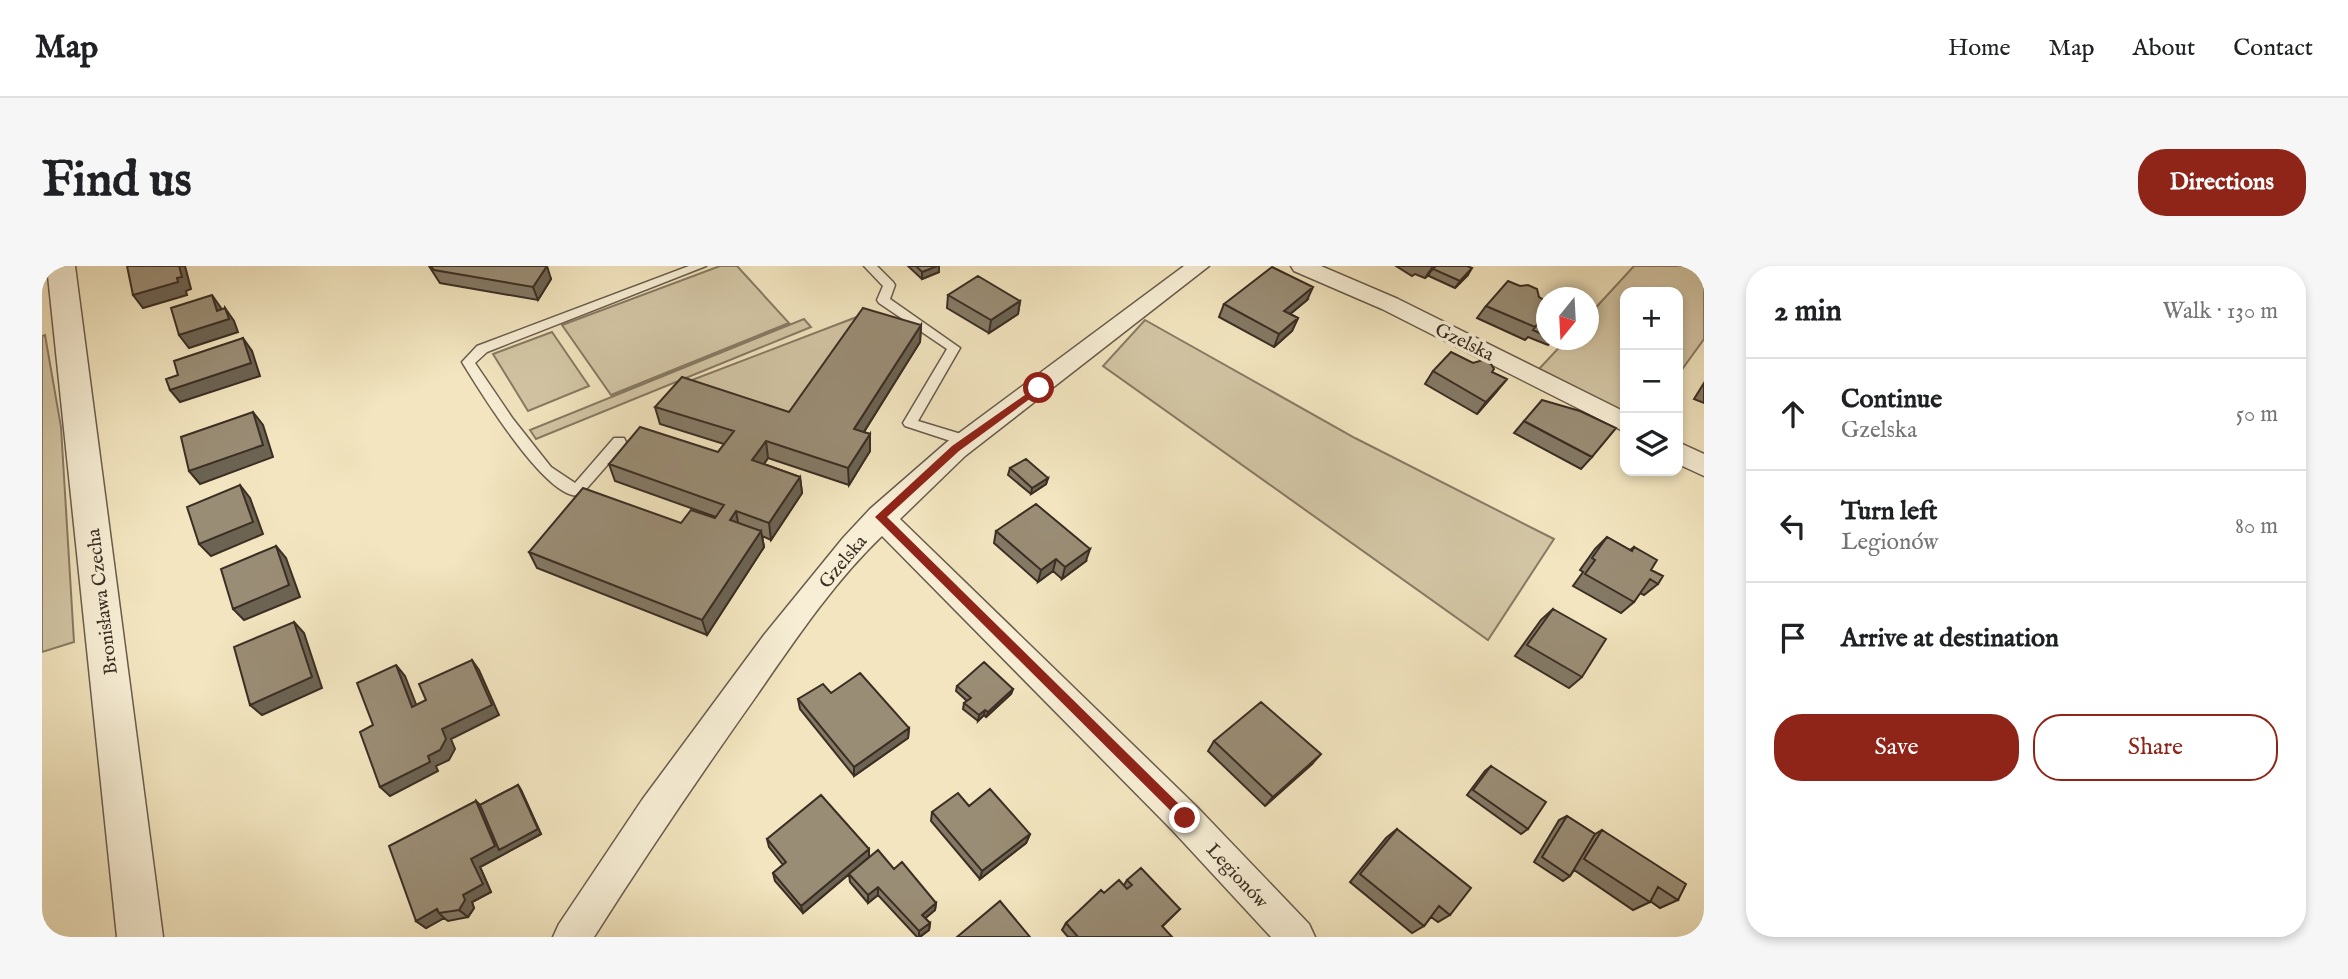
<!DOCTYPE html>
<meta charset="utf-8">
<style>
body{margin:0;font-family:"IM FELL English",serif;background:#f6f6f6;color:#202124}
.controls{position:absolute;right:21px;top:21px;display:grid;overflow:hidden;border-radius:14px;box-shadow:0 4px 10px #0003}
.controls button{width:63px;height:63px;display:grid;place-items:center;padding:0;border:0;border-bottom:2px solid #e0e0e0;background:#fff;color:#202124;font:35px sans-serif}
.compass{position:absolute;left:1494px;top:21px;width:63px;height:63px;border-radius:50%;background:#fff;box-shadow:0 4px 10px #0003;rotate:198deg}
.stop{position:absolute;width:21px;height:21px;margin:-16px;border:5px solid #8f2418;border-radius:50%;background:#fff}
.stop.end{background:#8f2418;border-color:#fff;box-shadow:0 2px 7px #0008}
.list{margin:0;padding:0;list-style:none}
h2{display:flex;justify-content:space-between;align-items:center;height:91px;margin:0;padding:0 28px;font-size:30px}
h2 small{font-size:23px;font-weight:400;color:#757577}
.list li{display:grid;grid-template-columns:46px 1fr auto;gap:21px;align-items:center;box-sizing:border-box;height:112px;padding:0 28px;border-top:2px solid #e0e0e0}
.list b{display:block;font-size:26px;white-space:nowrap}
.list p{margin:0;font-size:23px;white-space:nowrap;color:#757577}
.list em{font-size:23px;font-style:normal;color:#757577}
.actions{display:flex;gap:14px;padding:21px 28px}
.actions a{flex:1;padding:16px 0;border:2px solid #8f2418;border-radius:28px;text-align:center;font-size:24px;color:#8f2418}
.actions .main{background:#8f2418;color:#fff}
.icon{flex:none;width:38px;height:38px;fill:none;stroke:currentColor;stroke-width:2;stroke-linecap:round;stroke-linejoin:round}
.map{position:relative;flex:none;width:1662px;height:671px;overflow:hidden;border-radius:28px}
header{display:flex;align-items:center;gap:42px;box-sizing:border-box;height:98px;padding:0 35px;background:#fff;border-bottom:2px solid #e0e0e0}
header strong{font-size:33px}
nav{display:flex;gap:38px;margin-inline-start:auto;font-size:24px}
.intro{display:flex;align-items:center;justify-content:space-between;box-sizing:border-box;height:168px;padding:0 42px}
h1{margin:0;font-size:49px}
.button{padding:18px 32px;border-radius:28px;background:#8f2418;color:#fff;font-size:24px;font-weight:700}
main{display:flex;gap:42px;padding:0 42px}
aside{flex:1;background:#fff;border-radius:28px;box-shadow:0 4px 10px #0003}
.map>svg:first-child{display:block}
</style>
<header>
<strong>Map</strong>
<nav><a>Home</a><a>Map</a><a>About</a><a>Contact</a></nav>
</header>
<div class="intro"><h1>Find us</h1><a class="button">Directions</a></div>
<main>
<div class="map">
<svg width="1662" height="671" viewBox="0 0 1662 671">
<rect width="100%" height="100%" fill="#f2e5bf"/>
<filter id="stains"><feTurbulence type="fractalNoise" baseFrequency=".00286" numOctaves="4"/><feColorMatrix values="0 0 0 0 .2 0 0 0 0 .09 0 0 0 0 .02 0 0 0 .5 -.17"/></filter>
<radialGradient id="worn" r=".72"><stop offset=".6" stop-color="#630" stop-opacity="0"/><stop offset="1" stop-color="#630" stop-opacity=".3"/></radialGradient>
<path fill="#d3c6a5" stroke="#877a64" stroke-width="2" d="M678,0h17l52,57 -178,72 -49,-70z
M1592,0h70v73l-26,36v-83h-53v123l-86,-46 27,-29h22l1,-25z
M820,49l-74,103 -109,-33z
M762,53l7,8 -275,112 -6,-9z
M1103,54l210,118 199,101 -66,101 -385,-274z
M510,66l37,54 -61,25 -35,-57z
M3,69l16,92 13,215 -32,10v-316z"/>
<g fill="none" stroke-linecap="round" stroke-linejoin="round">
<g stroke="#695c4b" stroke-width="3">
<path id="service" d="M647,0h17l-219,86 -12,11 38,56 38,48 24,16 39,-45h10l2,4 -2,4 -43,49c-32,10 -103,-107 -119,-133l15,-16z
M822,0h13l16,16 2,3 -5,14 70,49 -42,73 53,16 2,4 -2,4 -5,1 -61,-20 -2,-3 44,-74 -68,-46 -2,-3 6,-14z"/>
</g>
<g stroke="#695c4b" stroke-width="3">
<path id="minor" d="M1142,0h25l-244,190 -65,63 297,288 112,117 6,13h-44l-98,-106 -291,-295c-48,46 -87,104 -125,159 -56,79 -111,160 -163,242h-41l6,-13 83,-124 122,-165 79,-97 27,-29 77,-67z
M1249,0h30l77,33 227,113v20l-243,-123 -88,-38z
M1636,176l26,12v22l-26,-12z"/>
</g>
<g stroke="#695c4b" stroke-width="3">
<path id="tertiary" d="M5,0h28l88,671h-46z"/>
</g>
<use href="#service" fill="#f7eed5" fill-rule="evenodd"/>
<use href="#minor" fill="#f7eed5" fill-rule="evenodd"/>
<use href="#tertiary" fill="#f7eed5" fill-rule="evenodd"/>
</g>
<path fill="#847965" stroke="#3b2e24" stroke-width="2" d="M387,0h116l6,13 -13,21 -98,-17z
M866,0h31v6l-17,7z
M1354,0h71l1,9 -13,13 -26,-12v-1l-4,3 -10,-4 -3,2z
M906,29l72,6 -2,13 -29,19 -42,-25z
M1497,31l7,17 -1,3 1,1v22h6l-4,5 -20,-8 -3,3 -48,-22 9,-12z
M1265,34l-17,14 8,4 -6,13 -18,16 -55,-30 5,-13z
M879,59l-1,17 -56,90 6,2v17l-21,34 -81,-27 -4,6 36,13 2,16 -31,47 -9,-4 2,11 -57,88 -170,-67 -8,-16 152,-29 34,-5 1,-1 -101,-36 -6,-17 109,-12 6,-8 -64,-20 -5,-17 134,5z
M1391,105l59,1 5,19 -20,23 -52,-30z
M1662,117v20l-10,-4z
M1482,155l68,36 -11,12 -67,-36z
M968,202l38,10 -2,6 -15,10 -23,-19z
M954,265l90,30 -24,18 -9,-8 -15,11 -44,-39z
M1565,271l23,13 4,-3 17,23 7,14 -14,11 -4,-2 -6,9 -13,11 -48,-27 10,-14 -3,-2 15,-21z
M1511,343l29,68 -13,11 -54,-32 26,-36z
M915,420l56,3 -2,5 -25,23 -2,-2 -6,6 -15,-12 1,-6 3,-2 -11,-10z
M789,427l78,35 -1,10 -54,38 -54,-67 -2,-10z
M1172,475l98,23 -47,42 -57,-55z
M1449,500l37,63 -7,5 -54,-39 18,-24z
M476,519l3,5 20,44 -61,33 11,25 -19,10 2,6 -6,9 -20,4 -4,-3 -18,10 -10,-7 60,-120 4,4z
M927,540l61,28 -4,9 -46,36 -49,-58 1,-9z
M1525,550l28,18 7,-4 76,70 -18,8 -10,-7v1l-17,8 -59,-40 -4,6 -7,5 -29,-19 25,-42z
M1355,563l53,86 -12,7 -7,-5 -7,9 -12,7 -62,-51 36,-44z
M725,573l102,18 -66,56 -28,-32 -2,-8 10,-8 -14,-18z
M807,608l87,29 -1,7 -10,8 5,5 -1,7 -9,7h-3l-39,-42 -10,8 -18,-21z
M1085,614l53,29 -18,18 10,10h-104l-6,-7 4,-7 38,-30 20,-8z"/>
<path fill="#6c6352" stroke="#3b2e24" stroke-width="2" d="M137,0h6l6,23 -5,2 1,4 -44,13 -10,-13 44,-17z
M505,0l4,13 -13,21 -5,-13z
M895,0h2v6l-17,7v-7z
M1391,0h5l-5,3 -8,9z
M1430,2l-4,7 -13,13 5,-7z
M1271,21l-6,13 -29,24 6,-13z
M170,29l9,13 4,12v-12l9,13 4,11 -49,16 -10,-13 38,-24z
M978,35l-2,13 -29,19 2,-13z
M1256,52l-6,13 -18,16 5,-13z
M879,59l-1,17 -65,104 -1,-17z
M201,72l9,13 8,25 -80,26 -10,-12z
M1465,113l-10,12 -20,23 9,-12z
M211,146l10,13 10,32 -73,27 -11,-13z
M828,168v17l-21,34 -1,-17z
M724,175l2,17 -13,19 -3,-17z
M758,211l2,16 -31,47 -2,-17z
M1006,212l-2,6 -15,10 1,-6z
M198,219l10,13 13,36 -52,22 -12,-12z
M694,245l3,17 -9,-8z
M719,265l3,16 -57,88 -5,-15z
M234,280l10,12 14,39 -56,23 -11,-11z
M1048,283l-4,12 -24,18 3,-12z
M1014,293l-3,12 -15,11 3,-12z
M252,356l10,11 18,55 -60,27 -12,-10z
M430,394l7,10 20,45 -48,24 4,10 -6,11 -13,6 2,5 -48,25 -10,-9 48,-31 14,-27z
M354,399l9,11 16,41 -9,-10z
M971,423l-2,5 -25,23 2,-5z
M943,444l-1,5 -6,6 1,-6z
M867,462l-1,10 -54,38v-9z
M1279,488l-9,10 -47,42 8,-9z
M476,519l3,5 20,44 -61,33 11,25 -19,10 2,6 -6,9 -9,-7 12,-51 5,-58 8,9z
M988,568l-4,9 -46,36 2,-8z
M827,583v8l-66,56 -2,-7z
M836,621v8l-10,8v-8z
M894,637l-1,7 -14,12 1,-7z
M395,643l2,4 5,5 -18,10 -10,-7z
M888,657l-1,7 -10,7v-6z"/>
<path fill="#9a8d75" stroke="#3b2e24" stroke-width="2" d="M85,0h52l3,11 -5,1 1,4 -45,13z
M389,0h116l-14,21 -99,-17z
M874,0h21l-15,6z
M1394,0h31l5,2 -12,13 -27,-12z
M1230,1l41,20 -29,24 14,7 -19,16 -55,-30z
M936,10l42,25 -29,19 -43,-25z
M1466,15l12,5 8,-1 9,4 2,8 7,4v12l-11,14 -49,-21z
M170,29l5,16 8,-3 4,11 -50,16 -8,-27z
M821,42l58,17 -67,104 16,5 -22,34 -82,-27 -14,19 48,17 -31,46 -33,-12 -6,9 31,11 -59,89 -173,-68 54,-64 98,35 10,-13 24,8 9,-13 -115,-41 31,-37 78,25 16,-21 -79,-24 27,-30 107,35z
M1502,50l2,2v18l-13,-6z
M201,72l8,25 -81,27 -4,-11 12,-4 -4,-14z
M1409,86l22,11 10,-3 8,4 3,5 -2,3 15,7 -21,23 -53,-31z
M1500,134l38,11 36,17 -24,29 -68,-36z
M211,146l10,33 -74,26 -8,-34z
M984,193l22,19 -16,10 -22,-20z
M198,219l13,37 -54,22 -12,-37z
M994,238l54,45 -25,18 -9,-8 -15,11 -45,-39z
M1565,271l25,14 2,-4 23,13 -6,10 12,6 -5,8 -8,-5 -16,23 -49,-28 10,-14 -3,-2z
M234,280l13,39 -56,24 -12,-40z
M1511,343l53,30 -24,38 -55,-32z
M252,356l18,55 -62,28 -16,-58z
M430,394l20,45 -50,24 4,10 -6,11 -12,6 2,6 -50,25 -20,-55 13,-7 -16,-42 39,-18 16,42 14,-7 -7,-16z
M942,396l29,27 -25,23 -3,-2 -6,5 -15,-12 7,-5 -14,-12z
M818,407l49,55 -55,39 -56,-68 25,-15 8,9z
M1219,436l60,52 -48,43 -59,-56z
M1449,500l55,36 -18,27 -55,-39z
M476,519l20,44 -39,21 -19,-45z
M948,523l40,45 -48,37 -50,-59 26,-19 11,13z
M779,529l48,54 -68,57 -28,-33 13,-11 -19,-23z
M434,535l19,45 -24,13 12,25 -20,11 2,5 -6,10 -20,3 -2,-4 -21,12 -27,-75z
M1525,550l28,18 -25,42 -28,-19z
M1355,563l74,59 -21,27 -11,-9 -15,20 -64,-52z
M1560,564l84,54 -8,16 -20,-13 -8,15 -66,-43z
M836,584l16,19 8,-7 34,41 -14,12 8,8 -11,8 -41,-44 -10,8 -19,-21z
M1099,602l39,41 -18,17 10,11h-94l-12,-14 35,-33 3,3 15,-13 8,9 5,-4 -5,-5z
M958,635l30,36h-73z"/>
<path fill="#8f2418" d="M997,119l3,5 -83,61 -72,66 302,297v9l-4,2 -310,-308 77,-71z"/>
<g text-anchor="middle" stroke-width="7" stroke-linejoin="round" paint-order="stroke">
<g font-size="19" fill="#3b2e24" stroke="#f7eed5">
<text transform="translate(1423 75) rotate(26)" y="7">Gzelska</text>
<text transform="translate(800 295) rotate(-50)" y="7">Gzelska</text>
<text transform="translate(59 336) rotate(-97)" y="7">Bronisława Czecha</text>
<text transform="translate(1196 609) rotate(47)" y="7">Legionów</text>
</g>
</g>
<rect width="100%" height="100%" filter="url(#stains)"/>
<rect width="100%" height="100%" fill="url(#worn)"/>
</svg>
<div class="controls">
<button>+</button>
<button>−</button>
<button><svg class="icon" aria-label="layers" viewBox="0 0 24 24"><path d="M12 4l9 5-9 5-9-5zM3 14l9 5 9-5"/></svg></button>
</div>
<svg class="compass" viewBox="-18 -18 36 36"><path d="M0-13l5 13h-10z" fill="#e53935"/><path d="M0 13l5-13h-10z" fill="#757577"/></svg>
<div class="stop" style="left:997px;top:122px"></div>
<div class="stop end" style="left:1143px;top:552px"></div>
</div>
<aside>
<h2>2 min<small>Walk · 130 m</small></h2>
<ul class="list">
<li><svg class="icon" aria-label="ahead" viewBox="0 0 24 24"><path d="M12 20V5M6 11l6-6 6 6"/></svg><div><b>Continue</b><p>Gzelska</p></div><em>50 m</em></li>
<li><svg class="icon" aria-label="left" viewBox="0 0 24 24"><path d="M17 20v-9H6M10 6l-5 5 5 5"/></svg><div><b>Turn left</b><p>Legionów</p></div><em>80 m</em></li>
<li><svg class="icon" aria-label="arrive" viewBox="0 0 24 24"><path d="M6 21V4h12l-3 4 3 4H6"/></svg><div><b>Arrive at destination</b></div></li>
</ul>
<div class="actions"><a class="main">Save</a><a>Share</a></div>
</aside>
</main>
